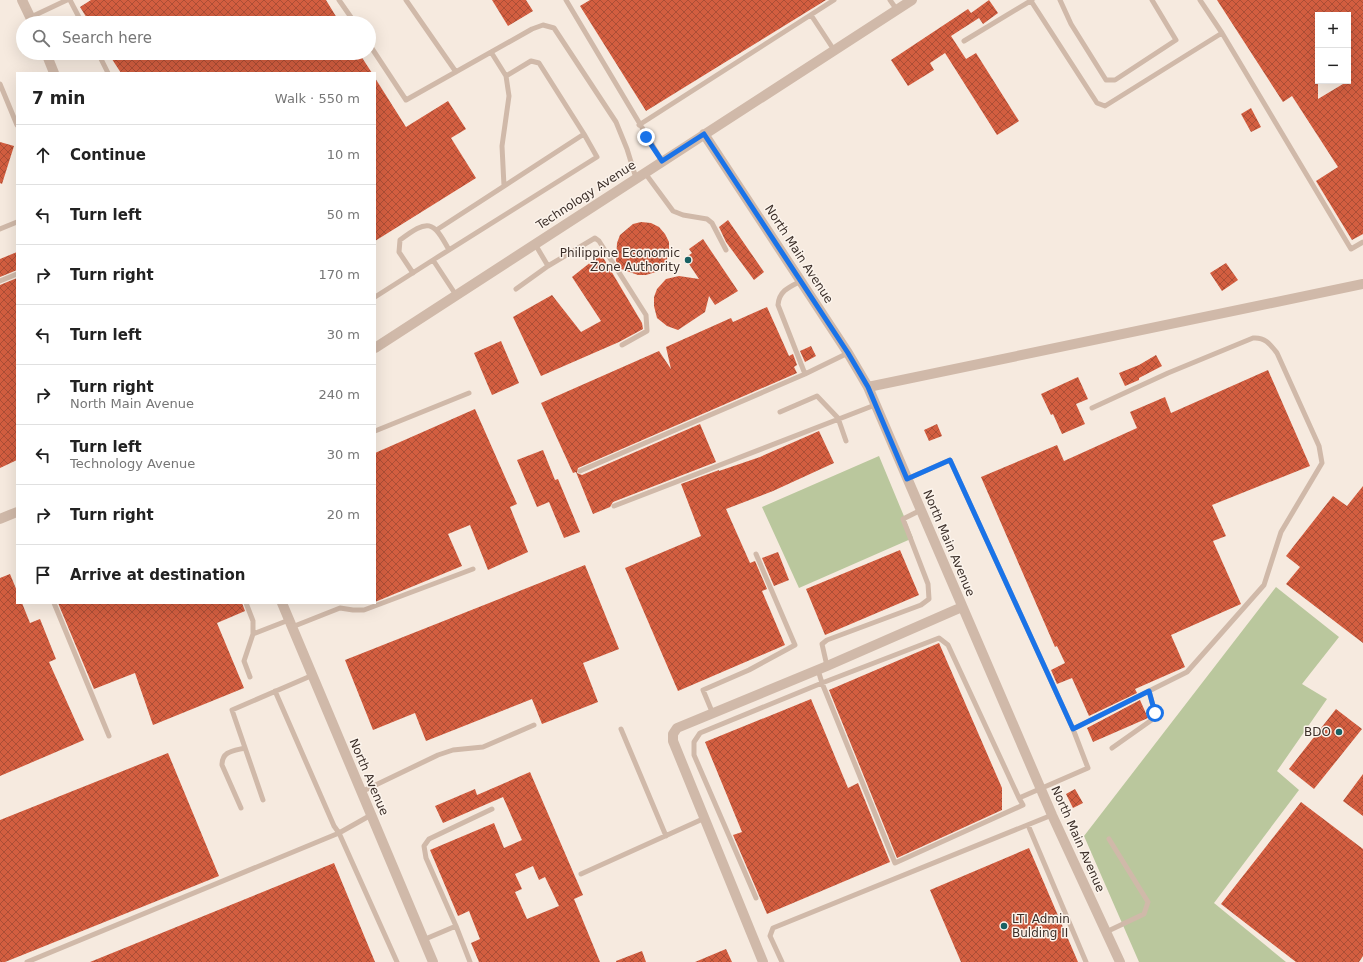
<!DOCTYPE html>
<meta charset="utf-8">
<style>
body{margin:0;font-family:"DejaVu Sans",sans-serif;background:#f6f6f6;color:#222}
.controls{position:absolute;right:12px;top:12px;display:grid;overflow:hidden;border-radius:0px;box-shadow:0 4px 16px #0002}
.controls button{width:36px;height:36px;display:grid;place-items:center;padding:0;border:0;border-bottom:1px solid #e0e0e0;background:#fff;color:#222;font:20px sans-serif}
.stop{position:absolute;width:12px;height:12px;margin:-9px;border:3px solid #1a73e8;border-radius:50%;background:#fff}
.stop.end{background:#1a73e8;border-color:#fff;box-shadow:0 1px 4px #0008}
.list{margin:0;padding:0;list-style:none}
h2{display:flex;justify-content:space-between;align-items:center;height:52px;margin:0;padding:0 16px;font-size:17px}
h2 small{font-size:13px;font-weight:400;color:#767676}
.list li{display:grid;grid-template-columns:26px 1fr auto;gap:12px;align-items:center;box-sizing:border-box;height:60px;padding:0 16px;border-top:1px solid #e0e0e0}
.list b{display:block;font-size:15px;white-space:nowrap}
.list p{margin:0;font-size:13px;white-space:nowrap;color:#767676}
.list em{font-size:13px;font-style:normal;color:#767676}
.icon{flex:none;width:22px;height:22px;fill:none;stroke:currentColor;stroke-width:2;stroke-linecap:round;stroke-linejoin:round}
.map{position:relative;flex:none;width:1363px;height:962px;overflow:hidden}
.search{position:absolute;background:#fff;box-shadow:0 4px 16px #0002;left:16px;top:16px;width:360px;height:44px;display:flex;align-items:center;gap:10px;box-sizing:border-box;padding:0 14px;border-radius:22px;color:#767676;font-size:15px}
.panel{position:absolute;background:#fff;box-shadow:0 4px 16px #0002;left:16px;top:72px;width:360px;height:532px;border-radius:0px}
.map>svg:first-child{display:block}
</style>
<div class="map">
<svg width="1363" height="962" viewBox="0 0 1363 962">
<defs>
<pattern id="building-cross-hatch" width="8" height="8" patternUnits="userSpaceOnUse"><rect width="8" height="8" fill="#d35e40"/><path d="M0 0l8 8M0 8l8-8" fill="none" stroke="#ac4e36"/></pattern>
</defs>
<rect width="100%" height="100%" fill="#f6eadf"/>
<path fill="#bac79d" d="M879,456l34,82 -114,50 -37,-81z
M1276,587l63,50 -37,47 25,15 -50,72 22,19 -85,113 72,59h-147l-55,-126z"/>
<path fill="url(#building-cross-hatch)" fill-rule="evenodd" d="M91,0h235l14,23h-250l-10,-16z
M492,0h34l7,11 -25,15z
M590,0h236l-180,111 -66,-105z
M989,0l9,13 -15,11 -4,-6 -28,18 15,23 10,-6 43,68 -22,14 -52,-82 -15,10 4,7 -26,16 -17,-26 77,-51 3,4z
M1217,0h146v234l-11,6 -36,-59 22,-14 -46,-71 -9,6zM1318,15h30v66l-30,18z
M108,53h251l13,20h-251z
M375,78l31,49 42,-26 18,28 -15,9 25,40 -101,63z
M1251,108l10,19 -10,5 -10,-18z
M0,142l14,4 -12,38 -2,-1z
M728,220l36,52 -10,8 -28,-38 -7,-15z
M641,222l10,1 8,4 6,7 4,8v9l-2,9 -8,11 -13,4h-8l-17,-6 -5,-8 1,-18 3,-8 13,-11z
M703,239l35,52 -23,14 -6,-9 -4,16 -27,18 -11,-4 -10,-8 -3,-12v-9l3,-8 9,-10 13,-3 20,3 -14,-21 7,-5 -3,-4z
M17,252v18l-17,7v-18z
M601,254l41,69 1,6 -24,13 -78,34 -28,-59 39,-22 29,37 20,-11 -29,-44z
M1226,263l12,17 -16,11 -12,-18z
M17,278v182l-17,8v-183z
M767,307l22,49 4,-2 4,11 -3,2 3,6 -219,95 -1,5 5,2 118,-51 16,38 -103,40 -3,5 -17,7 -17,-42 -3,1 -32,-70 118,-52 12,18 -5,-22 65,-29 2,4z
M501,341l18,42 -27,12 -18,-42z
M811,346l5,10 -11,6 -5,-11z
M1156,355l6,11 -23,12v2l-14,6 -6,-13 20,-8z
M1268,370l42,96 -98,39 14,31 -13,5 28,63 -70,31 14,32 -50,22 2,4 -48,23 -17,-38 -15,6 -6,-14 14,-7 -8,-17 -2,1 -74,-170 76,-32 7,16 73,-33 -7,-16 35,-15 6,16z
M1078,377l10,22 -12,5 9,20 -23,10 -9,-20 -2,1 -10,-21z
M475,409l42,95 -7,3 18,45 -40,18 -18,-45 -22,9 14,32 -87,36v-149z
M937,424l5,12 -13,5 -5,-11z
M819,431l15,32 -61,28 -47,18 24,54 5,-2 12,28 -5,2 23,54 -107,46 -53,-123 76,-32 -20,-52 38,-14v1l41,-14z
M543,450l12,30 3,-1 22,53 -16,6 -15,-36 -12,5 -20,-47z
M1363,486v157l-77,-59 14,-17 -14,-11 47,-60 14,10z
M900,550l19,45 -94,40 -19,-46z
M778,552l11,28 -15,6 -12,-28z
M585,565l34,84 -36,14 15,39 -56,22 -10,-25 -106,42 -11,-28 -42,17 -28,-70z
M10,574l7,17v12h5l8,20 10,-4 16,40 -7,3 35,78 -84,36v-198z
M58,603h184l3,8 -28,12 27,65 -91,37 -18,-52 -41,16z
M939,643l63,145v22l-105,48 -68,-168z
M811,699l37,89 10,-5 32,79 -123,52 -34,-79 9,-3 -37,-90z
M1140,700l8,18 -55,24 -6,-14z
M1336,709l26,20 -48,60 -25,-20z
M168,753l51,123 -214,86h-5v-142z
M530,772l53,123 -9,4 26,63h-121l-8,-19 9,-4 -11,-28 -11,5 -28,-66 64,-27 10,25 18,-8 -19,-43 -60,26 -8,-17 40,-17 2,6zM533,866l6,14 6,-3 14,29 -32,13 -12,-27 7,-3 -7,-15z
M1363,774v42l-20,-15z
M1075,789l8,14 -10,5 -7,-14z
M1301,802l62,47v107l-4,6h-63l-75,-58z
M1029,848l49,114h-117l-31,-72z
M334,863l41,99h-285z
M726,949l6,13h-37z
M642,951l4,11h-30v-1z"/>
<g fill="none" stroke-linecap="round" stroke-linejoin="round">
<path stroke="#d0b9a9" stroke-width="5" d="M70,0l12,23
M339,0l16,23
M406,0l50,72
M566,0l96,161
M890,0l7,10
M1060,0l11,24 35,56h9l61,-40 -24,-40
M1200,0l22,33 129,216 12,-7
M1031,1l66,102 8,3 117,-73
M811,15l23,35
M31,17l36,-17
M964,41l68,-41
M369,44l37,56 126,-71 11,-4 11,3 62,94 11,27 9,29
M491,52l15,24
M98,53l10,20
M0,84l17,41
M639,125l195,-125
M645,173l28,38 10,4 24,4 5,4 14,27
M504,186l-2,-40 7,-50 -3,-20 25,-15 8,2 45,71
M0,229l17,-7
M535,244l13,22
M433,260l164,-103 -13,-23 -146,95
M413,273l-14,-21 1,-12c28,-21 33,-20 49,10
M0,281l17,-7
M801,281c-12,6 -22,10 -23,24l27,69
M516,289l32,-23 47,-28 4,3 47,74 1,16 -25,14
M375,297l58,-37 23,35
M780,412l37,-16 21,22 8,23
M375,431l94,-38
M580,471l225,-97 43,-21
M614,506l261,-101
M54,603l55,133
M246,603l7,18v13l-9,27 6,16
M292,627l48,-19 13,2h11l109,-41
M253,634l36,-14
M827,666l-5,-22 5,-4 94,-35 8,-6 -1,-15 -25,-65 18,-9
M818,670l4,13 117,-45 9,7 71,153 69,-30 -15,-39 -123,-269 -43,19
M275,691l59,135 5,7 32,-18
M713,714l-10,-24 46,-20 46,-25 -39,-91
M621,729l45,107
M1073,729l114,-57 77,-87 17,-53 41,-69 -3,-17 -42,-93c-7,-9 -12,-16 -24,-15l-85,35 -76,35
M1112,748l41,-29 2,-6 -6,-22
M361,792l77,-37 15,-5 30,-3 51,-22
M263,800l-31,-90 81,-35
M241,808l-19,-43c0,-14 11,-14 23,-17
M1028,825l58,137
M581,874l124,-56
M756,898l-62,-143v-13l6,-9 122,-50 73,180 128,-58 -4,-7
M456,926l-30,-68 -2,-12 5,-7 63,-30
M1106,932l38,-18 4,-12 -39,-63
M423,940l33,-14 14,36
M27,962l312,-129 58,129
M782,962l-12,-26 3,-8 279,-113"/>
<path stroke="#d0b9a9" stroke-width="10" d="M22,0l11,23
M46,53l8,20
M704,134l144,219 20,34 184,428 68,147
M375,348l537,-348
M868,387l495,-103
M0,519l17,-7
M282,603l151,359
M763,962l-90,-221v-7l4,-6 150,-62 135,-59"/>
</g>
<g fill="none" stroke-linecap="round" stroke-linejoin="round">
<path stroke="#1a73e8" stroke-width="5" d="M646,137l16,24 42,-27 144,219 20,34 39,92 43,-19 123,269 76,-38 6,22"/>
</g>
<g fill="#196163" stroke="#fcf4ec" stroke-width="1.5">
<circle cx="688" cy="260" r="4"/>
<circle cx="1339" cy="732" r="4"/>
<circle cx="1004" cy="926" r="4"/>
</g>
<g text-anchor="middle" stroke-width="3" stroke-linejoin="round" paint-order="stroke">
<g font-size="12" fill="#3c2f29" stroke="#fcf4ec">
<text transform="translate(586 195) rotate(-33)" y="4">Technology Avenue</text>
<text transform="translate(799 254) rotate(57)" y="4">North Main Avenue</text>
<text transform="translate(949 543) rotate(67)" y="4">North Main Avenue</text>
<text transform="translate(369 777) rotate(67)" y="4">North Avenue</text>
<text transform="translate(1078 839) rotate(66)" y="4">North Main Avenue</text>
</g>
<g font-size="12" fill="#3c2f29" stroke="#fcf4ec" text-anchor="end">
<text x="680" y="257">Philippine Economic<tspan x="680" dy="14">Zone Authority</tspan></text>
<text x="1331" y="736">BDO</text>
<text x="1012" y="923" text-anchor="start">LTI Admin<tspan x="1012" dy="14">Bulding II</tspan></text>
</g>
</g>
</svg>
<div class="controls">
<button>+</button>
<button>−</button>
</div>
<div class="stop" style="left:1155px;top:713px"></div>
<div class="stop end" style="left:646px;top:137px"></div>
<div class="search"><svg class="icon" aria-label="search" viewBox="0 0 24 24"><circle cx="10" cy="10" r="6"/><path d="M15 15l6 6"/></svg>Search here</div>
<section class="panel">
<h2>7 min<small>Walk · 550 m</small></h2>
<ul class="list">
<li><svg class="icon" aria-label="ahead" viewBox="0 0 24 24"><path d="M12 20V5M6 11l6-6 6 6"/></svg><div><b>Continue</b></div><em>10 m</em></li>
<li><svg class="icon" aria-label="left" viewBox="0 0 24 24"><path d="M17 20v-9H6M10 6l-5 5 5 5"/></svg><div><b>Turn left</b></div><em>50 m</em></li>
<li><svg class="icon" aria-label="right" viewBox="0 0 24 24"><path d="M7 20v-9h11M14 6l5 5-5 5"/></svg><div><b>Turn right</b></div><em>170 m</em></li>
<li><svg class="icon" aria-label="left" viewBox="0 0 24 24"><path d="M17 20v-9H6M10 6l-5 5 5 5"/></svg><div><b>Turn left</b></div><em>30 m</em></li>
<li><svg class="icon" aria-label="right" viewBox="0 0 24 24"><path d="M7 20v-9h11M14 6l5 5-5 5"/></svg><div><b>Turn right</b><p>North Main Avenue</p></div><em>240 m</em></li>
<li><svg class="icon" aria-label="left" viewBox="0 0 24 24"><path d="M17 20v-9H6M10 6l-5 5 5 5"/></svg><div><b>Turn left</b><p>Technology Avenue</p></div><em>30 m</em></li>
<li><svg class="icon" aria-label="right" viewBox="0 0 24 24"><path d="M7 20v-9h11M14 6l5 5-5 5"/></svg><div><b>Turn right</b></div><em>20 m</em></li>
<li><svg class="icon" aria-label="arrive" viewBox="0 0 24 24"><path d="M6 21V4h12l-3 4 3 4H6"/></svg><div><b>Arrive at destination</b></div></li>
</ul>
</section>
</div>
